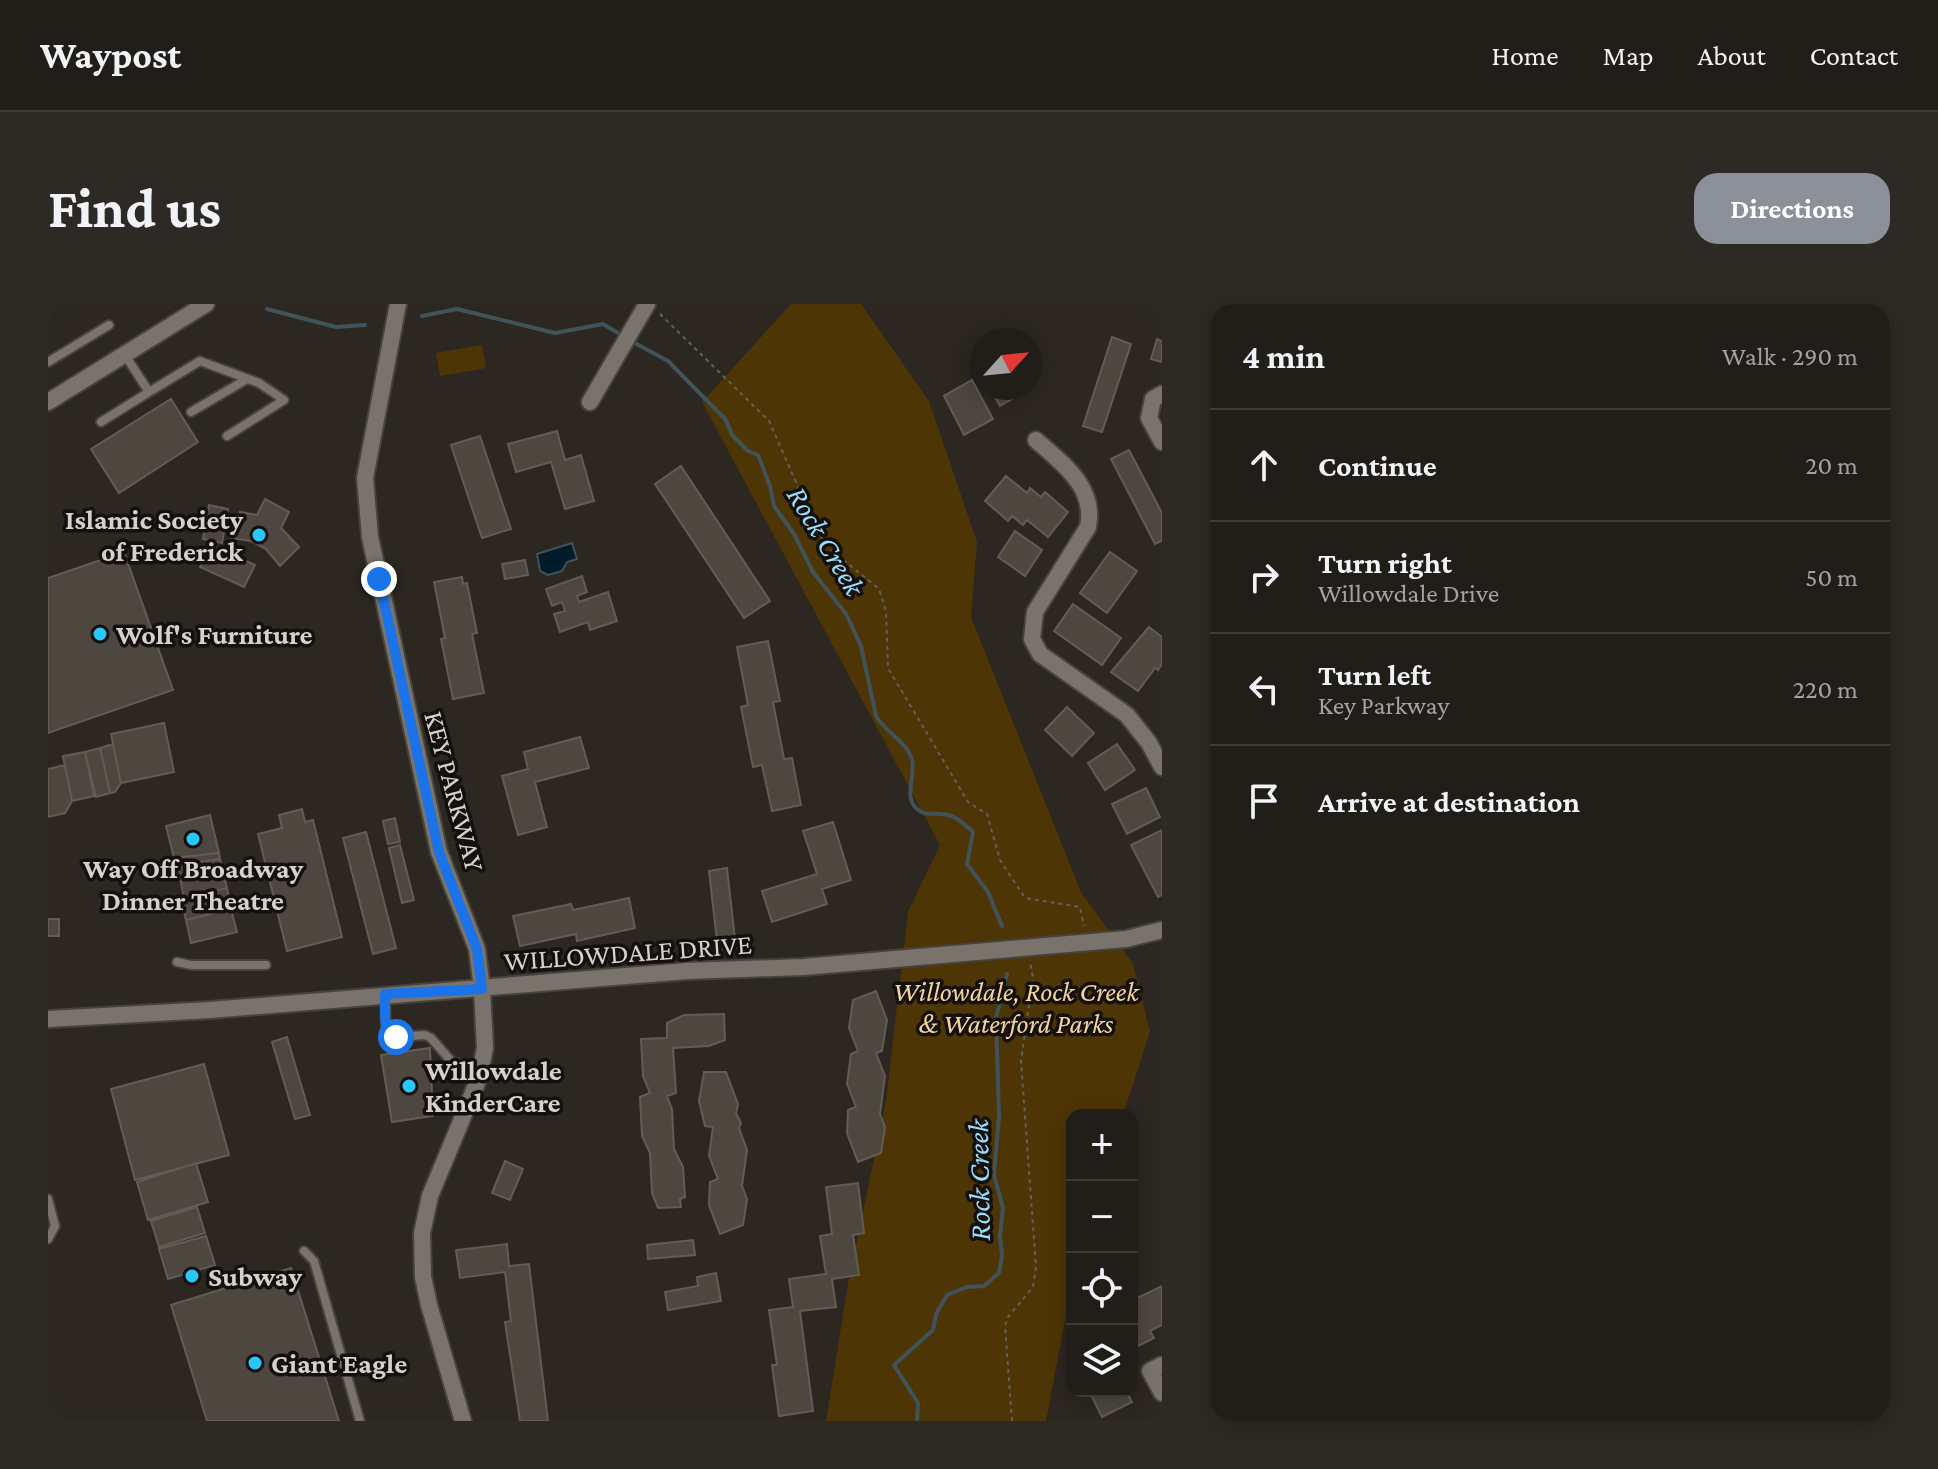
<!DOCTYPE html>
<meta charset="utf-8">
<style>
body{margin:0;font-family:"Crimson Pro",serif;background:#2d2a25;color:#f1f3f6}
.controls{position:absolute;right:24px;bottom:24px;display:grid;overflow:hidden;border-radius:16px;box-shadow:0 4px 20px #0003}
.controls button{width:72px;height:72px;display:grid;place-items:center;padding:0;border:0;border-bottom:2px solid #3e3b37;background:#211d18;color:#f1f3f6;font:40px sans-serif}
.compass{position:absolute;left:922px;top:24px;width:72px;height:72px;border-radius:50%;background:#211d18;box-shadow:0 4px 20px #0003;rotate:63deg}
.stop{position:absolute;width:24px;height:24px;margin:-18px;border:6px solid #1a73e8;border-radius:50%;background:#fff}
.stop.end{background:#1a73e8;border-color:#fff;box-shadow:0 2px 8px #0008}
.list{margin:0;padding:0;list-style:none}
h2{display:flex;justify-content:space-between;align-items:center;height:104px;margin:0;padding:0 32px;font-size:34px}
h2 small{font-size:26px;font-weight:400;color:#a2a2a2}
.list li{display:grid;grid-template-columns:52px 1fr auto;gap:24px;align-items:center;box-sizing:border-box;height:112px;padding:0 32px;border-top:2px solid #3e3b37}
.list b{display:block;font-size:30px;white-space:nowrap}
.list p{margin:0;font-size:26px;white-space:nowrap;color:#a2a2a2}
.list em{font-size:26px;font-style:normal;color:#a2a2a2}
.icon{flex:none;width:44px;height:44px;fill:none;stroke:currentColor;stroke-width:2;stroke-linecap:round;stroke-linejoin:round}
.map{position:relative;flex:none;width:1114px;height:1117px;overflow:hidden;border-radius:24px}
header{display:flex;align-items:center;gap:48px;box-sizing:border-box;height:112px;padding:0 40px;background:#211d18;border-bottom:2px solid #3e3b37}
header strong{font-size:38px}
nav{display:flex;gap:44px;margin-inline-start:auto;font-size:28px}
.intro{display:flex;align-items:center;justify-content:space-between;box-sizing:border-box;height:192px;padding:0 48px}
h1{margin:0;font-size:56px}
.button{padding:20px 36px;border-radius:24px;background:#8c9099;color:#fff;font-size:28px;font-weight:700}
main{display:flex;gap:48px;padding:0 48px}
aside{flex:1;background:#211d18;border-radius:24px;box-shadow:0 4px 20px #0003}
.map>svg:first-child{display:block}
</style>
<header>
<strong>Waypost</strong>
<nav><a>Home</a><a>Map</a><a>About</a><a>Contact</a></nav>
</header>
<div class="intro"><h1>Find us</h1><a class="button">Directions</a></div>
<main>
<div class="map">
<svg width="1114" height="1117" viewBox="0 0 1114 1117">
<rect width="100%" height="100%" fill="#2c2720"/>
<path fill="#4e3506" d="M743,0h70l68,97 48,141 -6,75 110,275 52,72 17,68 -27,83h-51v169l-26,137h-220l22,-137 38,-183 22,-189 32,-67 -238,-443z
M434,41l4,23 -46,8 -4,-23z"/>
<path fill="#001c28" stroke="#40535a" stroke-width="2" d="M524,239l5,16 -10,3 -5,9 -14,4 -8,-4 -3,-17z"/>
<g fill="none" stroke-linecap="round" stroke-linejoin="round">
<path stroke="#40535a" stroke-width="4" d="M219,5l69,18 29,-2
M374,12l35,-7 98,24 48,-9 20,12
M583,37l37,20 58,59 6,15 16,16 10,4 12,31 4,20 20,28 19,38 33,42 15,32 15,70c10,17 31,25 36,44 4,15 -9,37 5,49 8,7 15,4 24,5 14,0 23,10 32,18l-6,32 21,28 14,34
M869,1117l1,-18 -24,-38 39,-35 3,-16 11,-19 20,-8 17,-1 15,-13 3,-18 -2,-19 3,-28 -9,-33 5,-59 -3,-98 11,-44"/>
</g>
<path fill="#4d4740" stroke="#625c54" stroke-width="2" d="M1064,33l19,7 -29,88 -19,-6z
M1109,35l5,2v21l-11,-3z
M924,76l21,39 -29,16 -20,-39z
M942,84h34l2,3 -26,15z
M123,95l27,43 -79,51 -28,-44z
M509,127l8,29 16,-5 13,46 -29,8 -14,-47 -35,10 -8,-28z
M432,132l31,93 -29,9 -31,-93z
M1081,146l33,63v28l-7,3 -44,-85z
M633,162l89,135 -26,17 -89,-134z
M958,172l21,17 3,-5 11,9 4,-5 23,20 -20,25 -21,-17 -4,5 -11,-9 -4,5 -23,-20z
M217,195l24,13 -8,16 18,19 -19,19 -14,-17 -15,-8 -21,-3 3,-21 6,1 1,-6 17,3z
M161,201l19,4 -6,34 -19,-4z
M967,227l27,19 -17,26 -27,-19z
M162,241l45,20 -11,22 -44,-20z
M76,248l49,138 -125,43v-155z
M1062,248l27,19 -30,42 -27,-20z
M477,256l3,15 -23,4 -3,-15z
M534,272l5,16 -10,4 2,6 29,-10 9,29 -27,9 -2,-8 -28,10 -6,-18 11,-3 -3,-9 -10,4 -6,-17z
M414,273l1,7 4,-1 10,50 -5,1 12,59 -31,6 -12,-60 4,-1 -11,-56z
M1025,300l48,34 -19,27 -48,-34z
M1101,323l13,10v27l-4,6 -3,-2 -17,23 -27,-19z
M720,337l12,60 -7,1 11,57 8,-1 9,47 -29,6 -10,-46 -9,2 -12,-60 7,-2 -11,-58z
M1019,403l27,26 -22,23 -27,-26z
M116,419l10,49 -53,11 -10,-49z
M532,433l9,31 -54,14 12,45 -29,8 -16,-59 26,-7 -4,-17z
M65,440l8,39 -6,9 -5,1 -10,-45z
M1069,440l18,26 -30,20 -17,-27z
M52,444l10,45 -14,4 -11,-45z
M37,448l9,44 -22,5 -9,-45z
M17,461l7,36 -7,12 -17,4v-48z
M1098,484l14,29 -33,17 -15,-30z
M254,505l3,13 8,-2 29,117 -55,14 -29,-117 24,-6 -3,-13z
M162,511l9,38 -45,5 -8,-32z
M347,514l5,24 -12,2 -5,-23z
M785,518l18,58 -29,9 5,15 -55,18 -10,-31 55,-17 -14,-43z
M1114,526v65l-4,2 -27,-52z
M318,528l30,116 -23,6 -30,-116z
M352,541l14,55 -12,3 -13,-55z
M171,549l1,6 -46,7v-8z
M172,555l7,29 -43,10 -6,-30 -4,-2z
M679,564l9,80 -18,2 -9,-79z
M179,584l4,21 -45,11 -5,-21z
M581,594l6,30 -58,13 -1,-7 -56,12 -7,-30 58,-12 2,6z
M183,605l6,23 -46,11 -5,-23z
M0,615h11v17h-11z
M828,687l11,29 -5,31 -6,2 9,23 -5,38 5,13 -4,26 -23,9 -11,-29 1,-23 8,-3 -9,-23 4,-30 7,-3 -9,-23 4,-28z
M676,710l1,26 -16,6 -36,2 3,45 -9,3 5,13 2,40 9,18 2,30 -5,2 1,8 -23,1 -6,-15 -2,-40 -8,-17 -2,-39 10,-4 -7,-17 -2,-37 26,-1v-15l17,-8z
M239,733l23,78 -15,4 -23,-77z
M382,744l3,68 -41,6 -11,-67z
M156,760l25,91 -94,25 -24,-91z
M656,768h22l12,32 -2,9 5,10 -2,5 8,22 -5,36 5,13 -4,26 -23,9 -11,-29 1,-23 8,-3 -9,-23 4,-29 -8,-1 -6,-25z
M457,857l18,8 -13,31 -18,-7z
M148,859l12,39 -60,18 -11,-38z
M810,879l6,50 -11,2 6,40 -27,4 4,28 -36,4 13,100 -34,5 -7,-51h5l-8,-55 24,-3 -4,-28 37,-5 -6,-38 12,-2 -6,-47z
M149,903l8,26 -46,14 -8,-26z
M158,932l9,29 -47,14 -9,-30z
M645,936l2,15 -47,4 -1,-14z
M459,940l2,22 20,-2 19,157h-28l-15,-99 6,-1 -6,-49 -45,6 -4,-28z
M243,964l48,153h-132l-36,-116z
M668,969l5,28 -53,9 -3,-18 33,-6 -1,-9z
M1114,982v39l-12,6 4,7 -22,11v-37l5,-3 -4,-9z
M1041,1087h37l6,11 -30,15z"/>
<g fill="none" stroke-linecap="round" stroke-linejoin="round">
<g stroke="#46423c" stroke-width="12">
<path id="service" d="M0,58l61,-37
M101,88l51,-31 59,22 25,17 -57,36
M143,108l56,-33
M53,118l48,-30 -24,-37
M129,658l14,3h75
M337,691l1,34 3,5 7,3 29,-2 6,3 21,24 29,6
M0,895l7,27 -7,13
M256,947l10,10 46,160"/>
</g>
<g stroke="#46423c" stroke-width="20">
<path id="minor" d="M1114,90l-9,5 -4,19 13,24
M542,98l57,-98
M988,136c27,24 60,47 52,87l-53,85 -3,27 8,15 87,61 22,28 13,24
M1114,1061l-12,6 12,22"/>
</g>
<g stroke="#46423c" stroke-width="20">
<path id="tertiary" d="M350,0l-33,174 5,59 69,315 38,97 5,40 3,59 -6,30 -49,118 -8,37 1,44 6,28 34,116
M0,98l158,-98
M0,715l162,-9 477,-39 116,-4 323,-28 36,-9"/>
</g>
<path stroke="#635f59" stroke-width="2" stroke-dasharray="4 4" stroke-linecap="butt" d="M612,10l109,107 49,111 12,17 49,40 7,22 2,57 80,134 19,12 13,46 25,38 55,9 4,19
M964,1117l-7,-95 3,-9 25,-30 3,-20 -15,-206 12,-83 -3,-16"/>
<use href="#service" stroke="#79736b" stroke-width="8"/>
<use href="#minor" stroke="#79736b" stroke-width="16"/>
<use href="#tertiary" stroke="#79736b" stroke-width="16"/>
</g>
<g fill="none" stroke-linecap="round" stroke-linejoin="round">
<path stroke="#1a73e8" stroke-width="10" d="M331,275l60,273 38,97 5,40 -97,5c1,15 -4,37 11,43"/>
</g>
<g fill="#27c8ff" stroke="#13100d" stroke-width="3">
<circle cx="211" cy="231" r="8"/>
<circle cx="52" cy="330" r="8"/>
<circle cx="145" cy="535" r="8"/>
<circle cx="361" cy="782" r="8"/>
<circle cx="144" cy="972" r="8"/>
<circle cx="207" cy="1059" r="8"/>
</g>
<g text-anchor="middle" stroke-width="7" stroke-linejoin="round" paint-order="stroke">
<g font-size="28" font-weight="bold" fill="#d5d2cd" stroke="#13100d" text-anchor="start">
<text x="195" y="225" text-anchor="end">Islamic Society<tspan x="195" dy="32">of Frederick</tspan></text>
<text x="68" y="340">Wolf's Furniture</text>
<text x="145" y="574" text-anchor="middle">Way Off Broadway<tspan x="145" dy="32">Dinner Theatre</tspan></text>
<text x="377" y="776">Willowdale<tspan x="377" dy="32">KinderCare</tspan></text>
<text x="160" y="982">Subway</text>
<text x="223" y="1069">Giant Eagle</text>
</g>
<g font-size="28" fill="#d5d2cd" stroke="#13100d">
<text transform="translate(407 487) rotate(75)" y="10">KEY PARKWAY</text>
<text transform="translate(580 648) rotate(-4)" y="10">WILLOWDALE DRIVE</text>
</g>
<g font-size="28" font-style="italic" fill="#f6d39d" stroke="#13100d">
<text x="968" y="697">Willowdale, Rock Creek<tspan x="968" dy="32">&amp; Waterford Parks</tspan></text>
</g>
<g font-size="30" font-style="italic" fill="#99ddfc" stroke="#13100d">
<text transform="translate(778 237) rotate(59)" y="10">Rock Creek</text>
<text transform="translate(931 876) rotate(-91)" y="10">Rock Creek</text>
</g>
</g>
</svg>
<div class="controls">
<button>+</button>
<button>−</button>
<button><svg class="icon" aria-label="locate" viewBox="0 0 24 24"><circle cx="12" cy="12" r="6"/><path d="M12 2v4M12 18v4M2 12h4M18 12h4"/></svg></button>
<button><svg class="icon" aria-label="layers" viewBox="0 0 24 24"><path d="M12 4l9 5-9 5-9-5zM3 14l9 5 9-5"/></svg></button>
</div>
<svg class="compass" viewBox="-18 -18 36 36"><path d="M0-13l5 13h-10z" fill="#e53935"/><path d="M0 13l5-13h-10z" fill="#a2a2a2"/></svg>
<div class="stop" style="left:348px;top:733px"></div>
<div class="stop end" style="left:331px;top:275px"></div>
</div>
<aside>
<h2>4 min<small>Walk · 290 m</small></h2>
<ul class="list">
<li><svg class="icon" aria-label="ahead" viewBox="0 0 24 24"><path d="M12 20V5M6 11l6-6 6 6"/></svg><div><b>Continue</b></div><em>20 m</em></li>
<li><svg class="icon" aria-label="right" viewBox="0 0 24 24"><path d="M7 20v-9h11M14 6l5 5-5 5"/></svg><div><b>Turn right</b><p>Willowdale Drive</p></div><em>50 m</em></li>
<li><svg class="icon" aria-label="left" viewBox="0 0 24 24"><path d="M17 20v-9H6M10 6l-5 5 5 5"/></svg><div><b>Turn left</b><p>Key Parkway</p></div><em>220 m</em></li>
<li><svg class="icon" aria-label="arrive" viewBox="0 0 24 24"><path d="M6 21V4h12l-3 4 3 4H6"/></svg><div><b>Arrive at destination</b></div></li>
</ul>
</aside>
</main>
